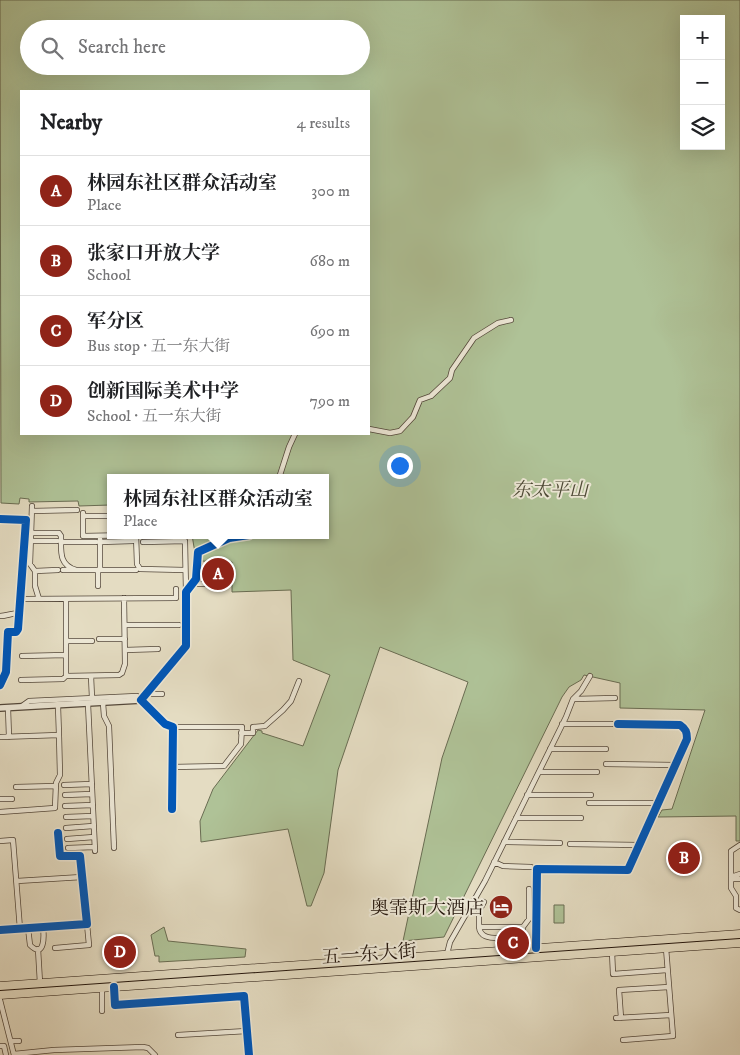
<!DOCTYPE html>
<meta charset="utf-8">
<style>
body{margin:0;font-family:"IM FELL DW Pica","Noto Serif SC",serif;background:#f6f6f6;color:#202124}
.controls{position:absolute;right:15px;top:15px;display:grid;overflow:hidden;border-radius:0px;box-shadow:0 5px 20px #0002}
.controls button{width:45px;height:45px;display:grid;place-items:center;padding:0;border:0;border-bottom:1px solid #e0e0e0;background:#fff;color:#202124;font:25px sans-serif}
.you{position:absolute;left:399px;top:465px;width:18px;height:18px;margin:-12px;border:4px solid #fff;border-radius:50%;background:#1a73e8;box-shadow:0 0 0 8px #1a73e833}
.badge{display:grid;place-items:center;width:32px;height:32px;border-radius:50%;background:#8f2418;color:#fff;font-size:16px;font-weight:700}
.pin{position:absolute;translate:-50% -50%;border:2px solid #fff;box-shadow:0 1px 5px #0006}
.popup{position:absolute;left:107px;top:474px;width:222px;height:65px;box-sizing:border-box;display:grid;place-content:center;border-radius:0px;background:#fff;filter:drop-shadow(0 1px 4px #0005);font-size:16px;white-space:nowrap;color:#757577}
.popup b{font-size:19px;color:#202124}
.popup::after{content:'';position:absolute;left:50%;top:100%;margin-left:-10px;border:10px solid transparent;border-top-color:#fff}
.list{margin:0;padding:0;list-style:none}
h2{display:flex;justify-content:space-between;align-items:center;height:65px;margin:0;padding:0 20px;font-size:21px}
h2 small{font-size:16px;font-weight:400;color:#757577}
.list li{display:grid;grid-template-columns:32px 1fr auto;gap:15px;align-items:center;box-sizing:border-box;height:70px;padding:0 20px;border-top:1px solid #e0e0e0}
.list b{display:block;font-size:19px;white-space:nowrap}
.list p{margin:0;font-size:16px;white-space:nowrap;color:#757577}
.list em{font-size:16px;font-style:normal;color:#757577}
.icon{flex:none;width:28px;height:28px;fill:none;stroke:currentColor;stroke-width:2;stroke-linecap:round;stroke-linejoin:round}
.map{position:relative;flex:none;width:740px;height:1055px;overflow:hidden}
.search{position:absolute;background:#fff;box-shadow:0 5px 20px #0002;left:20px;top:20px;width:350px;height:55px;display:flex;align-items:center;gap:12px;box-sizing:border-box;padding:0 18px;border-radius:28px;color:#757577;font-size:19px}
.panel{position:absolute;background:#fff;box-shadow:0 5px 20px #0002;left:20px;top:90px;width:350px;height:345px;border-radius:0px}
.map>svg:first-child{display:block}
</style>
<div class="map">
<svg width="740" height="1055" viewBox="0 0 740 1055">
<rect width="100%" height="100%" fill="#e4dcc2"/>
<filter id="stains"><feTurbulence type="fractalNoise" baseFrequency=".004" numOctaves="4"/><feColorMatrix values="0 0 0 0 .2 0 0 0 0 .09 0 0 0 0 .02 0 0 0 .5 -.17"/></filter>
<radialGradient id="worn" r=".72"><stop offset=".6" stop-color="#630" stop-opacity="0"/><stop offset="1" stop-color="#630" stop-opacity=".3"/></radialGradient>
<path fill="#afc297" stroke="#696c52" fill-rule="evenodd" d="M0,0h740v841h-4v-25l-78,1 4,-7 10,-1 33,-99 -85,-2v-25l-36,-8 -3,5 -12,7 -7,10 -118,240 -41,4 39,-183 26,-76 -88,-35 -42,123 -14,103 -13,33h-4l-19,-77 -87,13 -1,-21 13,-32 45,-59 4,1v2l41,13 27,-71 -37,-15 -2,-70 -59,2v-30l-32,-1 -5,-8 -3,-18h134v-57h-216v27l-31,1 -1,-5 -49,1v-3l-9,-1 -1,6 -18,-1zM684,19h37v127h-37zM29,29h332v37h-332zM21,91h348v343h-348z
M554,905h10v18h-10z
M164,927l4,14 78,8 -1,8 -86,5v-6h-4l-4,-21z"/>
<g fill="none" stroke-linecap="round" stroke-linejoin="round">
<g stroke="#53473a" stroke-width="6">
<path id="minor" d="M369,429l21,4 10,-2 13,-14 7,-17 11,-4 19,-18 2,-8 22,-32 24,-15 13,-3
M279,478l10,-31 6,-13
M32,506l-2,58 5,7v15l4,13
M32,511l45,-1
M83,513v23l51,-1
M83,516h27
M0,519l26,1 -8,109 -2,3h-8l-2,40 -6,13
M31,533h28l2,3c0,16 -2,29 15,34
M136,535l1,29 3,5 45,1
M100,536v34
M31,541h26
M61,542h35
M100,542l33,-1
M143,542l42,-1 1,51
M63,570h73
M98,570v16
M35,571l23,-1
M192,584h35
M26,599l150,-1v-9
M66,599v77
M0,616c7,0 12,-3 19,-3
M125,625h54
M99,639h26
M66,641h26
M125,650l33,-1
M22,656l44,-1
M91,676l1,22
M21,680l42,-1 3,-3 53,-1 3,-2 3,-9 -1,-66
M150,694h12
M574,699l41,-1
M103,703l1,13 5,10 5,122
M88,704l7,147
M22,706l7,-5 108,-5
M58,706l1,29
M8,708l1,29
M562,724h50
M241,733h12v-6l12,-1 18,-16 8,-9 8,-20
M0,737l59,-2 1,40 -4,8 -1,25 -55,4
M550,749h56
M606,764l69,1
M172,767l52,-1 17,-22 1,-17h-69
M539,772h58
M64,785l28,-1
M16,787l40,-1
M65,795l27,-1
M527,795h64
M0,799h12
M589,803h68
M65,806l28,-1
M172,809l1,-82 -8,-3 -24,-24 45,-54v-54l10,-13 2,-27 31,-14 20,-3
M66,817l27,-1
M516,818h65
M66,828l27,-2
M67,839l27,-2
M0,841l13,-1 7,89
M504,842l56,1
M570,844l69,1
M740,845l-9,6v37l5,8v12l4,2
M68,848l26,-1
M494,862l9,4 28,1
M731,877l9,-3
M731,879h9
M17,881l65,-4
M479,927v-16l5,-9
M523,927l6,-8v-30
M28,928l2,17c15,15 14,-10 13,-18
M0,930l87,-6 -7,-68h-20l-2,-23
M55,948l34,-3 -2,-21
M536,948l1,-79 91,1 59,-131c0,-7 -1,-10 -7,-14l-62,-1
M38,949l2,34
M498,951v-13c-9,0 -18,-1 -19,-11h44l-1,7 -5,3 -10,1v12
M612,952l1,22 54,-4
M447,954l3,-12 35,-61 81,-164 7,-18 8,-8 9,-15
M114,987l1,18 129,-9 5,59
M102,988v23
M0,1000l14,55
M616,1018l55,-3
M621,1018l-2,-28 50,-3
M178,1035l69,-4
M623,1040l50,-4 -7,-88
M11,1041h8
M0,1046h4l2,9
M14,1054l40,-4 89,-3 5,1 7,7"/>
</g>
<g stroke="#53473a" stroke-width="8">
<path id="tertiary" d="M0,708l141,-8"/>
</g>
<g stroke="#23150c" stroke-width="9">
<path id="primary" d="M0,986l740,-52
M0,995l740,-52"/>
</g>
<use href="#minor" stroke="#ede8d7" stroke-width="4.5"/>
<use href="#tertiary" stroke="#ede8d7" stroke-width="5.5"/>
<use href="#primary" stroke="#e4dcc2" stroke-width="8"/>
<g stroke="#ede8d7" stroke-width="11">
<path id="cycleway" d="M0,519l26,1 -8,109 -2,3h-8l-2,40 -6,13
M172,809l1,-82 -8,-3 -24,-24 45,-54v-54l10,-13 2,-27 31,-14 20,-3
M0,930l87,-6 -7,-68h-20l-2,-23
M536,948l1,-79 91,1 59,-131c0,-7 -1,-10 -7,-14l-62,-1
M114,987l1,18 129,-9 5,59"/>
</g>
<use href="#cycleway" stroke="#0057b8" stroke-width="8"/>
</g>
<defs>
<g id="hotel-disc" transform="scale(1.25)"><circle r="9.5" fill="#8f2418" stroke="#ede8d7"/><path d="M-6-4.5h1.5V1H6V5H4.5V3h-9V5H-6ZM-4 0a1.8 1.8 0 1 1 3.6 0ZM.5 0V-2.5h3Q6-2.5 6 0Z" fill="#fff"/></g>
</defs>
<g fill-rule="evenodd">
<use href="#hotel-disc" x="501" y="907"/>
</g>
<g text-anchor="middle" stroke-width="4" stroke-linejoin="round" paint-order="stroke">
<g font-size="19" font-style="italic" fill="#4d4936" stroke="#ede8d7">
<text x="550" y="496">东太平山</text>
</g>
<g font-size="19" fill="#23150c" stroke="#ede8d7" text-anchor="end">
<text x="484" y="914">奥霏斯大酒店</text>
</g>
<g font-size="19" fill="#23150c" stroke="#ede8d7">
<text transform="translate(369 953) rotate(-4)" y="7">五一东大街</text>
</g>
</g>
<rect width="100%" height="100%" filter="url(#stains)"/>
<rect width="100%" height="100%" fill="url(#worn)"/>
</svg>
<div class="controls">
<button>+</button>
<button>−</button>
<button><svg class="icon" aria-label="layers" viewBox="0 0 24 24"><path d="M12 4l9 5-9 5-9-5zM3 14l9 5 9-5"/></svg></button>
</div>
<div class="you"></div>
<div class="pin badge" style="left:218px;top:574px">A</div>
<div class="popup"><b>林园东社区群众活动室</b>Place</div>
<div class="pin badge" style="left:684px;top:858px">B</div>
<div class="pin badge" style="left:513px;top:943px">C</div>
<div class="pin badge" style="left:120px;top:952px">D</div>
<div class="search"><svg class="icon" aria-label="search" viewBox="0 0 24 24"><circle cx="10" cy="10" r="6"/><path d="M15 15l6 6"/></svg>Search here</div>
<section class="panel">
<h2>Nearby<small>4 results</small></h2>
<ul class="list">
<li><span class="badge">A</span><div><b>林园东社区群众活动室</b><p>Place</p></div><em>300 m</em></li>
<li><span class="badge">B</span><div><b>张家口开放大学</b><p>School</p></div><em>680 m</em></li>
<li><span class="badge">C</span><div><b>军分区</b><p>Bus stop · 五一东大街</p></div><em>690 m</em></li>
<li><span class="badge">D</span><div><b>创新国际美术中学</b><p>School · 五一东大街</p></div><em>790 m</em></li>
</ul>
</section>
</div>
